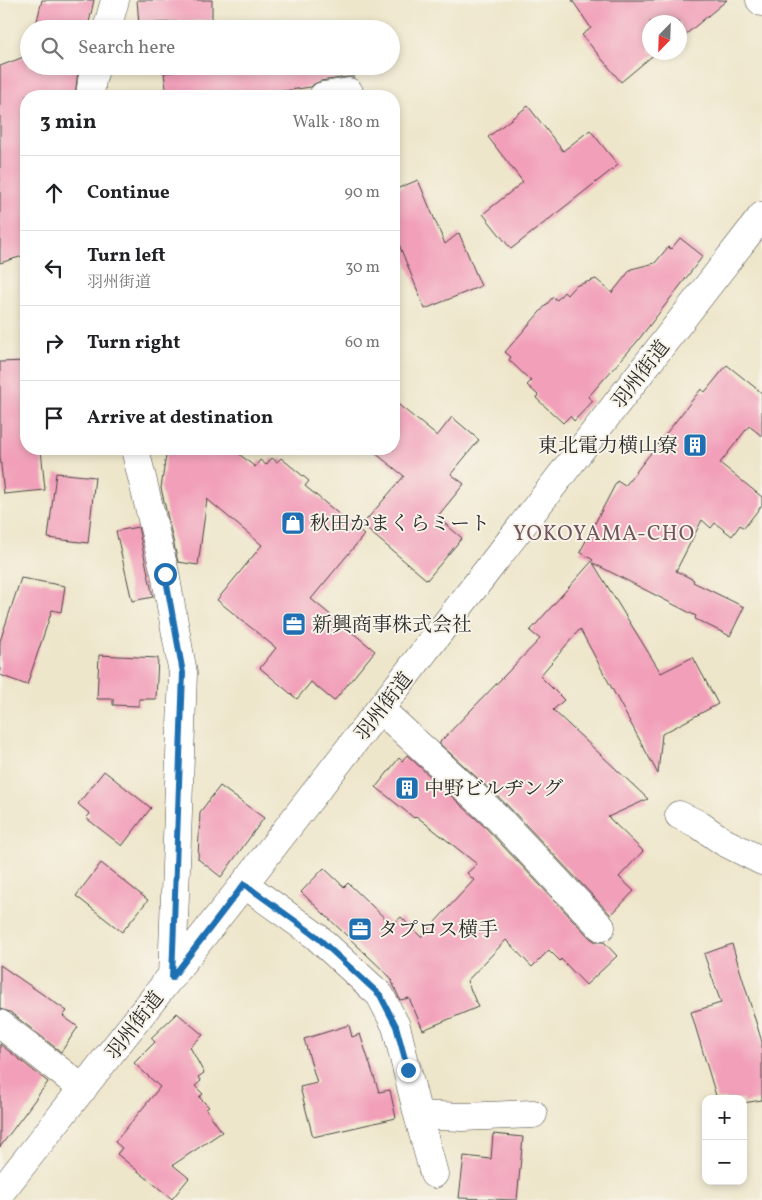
<!DOCTYPE html>
<meta charset="utf-8">
<style>
body{margin:0;font-family:Vollkorn,"Noto Serif JP",serif;background:#f2f2f2;color:#202124}
.controls{position:absolute;right:15px;bottom:15px;display:grid;overflow:hidden;border-radius:10px;box-shadow:0 2px 8px #0003}
.controls button{width:45px;height:45px;display:grid;place-items:center;padding:0;border:0;border-bottom:1px solid #e0e0e0;background:#fff;color:#202124;font:25px sans-serif}
.compass{position:absolute;left:642px;top:15px;width:45px;height:45px;border-radius:50%;background:#fff;box-shadow:0 2px 8px #0003;rotate:203deg}
.stop{position:absolute;width:15px;height:15px;margin:-11px;border:4px solid #1f6fb2;border-radius:50%;background:#fff}
.stop.end{background:#1f6fb2;border-color:#fff;box-shadow:0 1px 5px #0008}
.list{margin:0;padding:0;list-style:none}
h2{display:flex;justify-content:space-between;align-items:center;height:65px;margin:0;padding:0 20px;font-size:21px}
h2 small{font-size:16px;font-weight:400;color:#757577}
.list li{display:grid;grid-template-columns:32px 1fr auto;gap:15px;align-items:center;box-sizing:border-box;height:75px;padding:0 20px;border-top:1px solid #e0e0e0}
.list b{display:block;font-size:19px;white-space:nowrap}
.list p{margin:0;font-size:16px;white-space:nowrap;color:#757577}
.list em{font-size:16px;font-style:normal;color:#757577}
.icon{flex:none;width:28px;height:28px;fill:none;stroke:currentColor;stroke-width:2;stroke-linecap:round;stroke-linejoin:round}
.map{position:relative;flex:none;width:762px;height:1200px;overflow:hidden}
.search{position:absolute;background:#fff;box-shadow:0 2px 8px #0003;left:20px;top:20px;width:380px;height:55px;display:flex;align-items:center;gap:12px;box-sizing:border-box;padding:0 18px;border-radius:28px;color:#757577;font-size:19px}
.panel{position:absolute;background:#fff;box-shadow:0 2px 8px #0003;left:20px;top:90px;width:380px;height:365px;border-radius:20px}
.map>svg:first-child{display:block}
</style>
<div class="map">
<svg width="762" height="1200" viewBox="0 0 762 1200">
<rect width="100%" height="100%" fill="#f7f3e8"/>
<filter id="ink" filterUnits="userSpaceOnUse"><feTurbulence type="fractalNoise" baseFrequency=".02" numOctaves="2"/><feDisplacementMap in="SourceGraphic" scale="10" xChannelSelector="R" yChannelSelector="G"/><feConvolveMatrix kernelMatrix="1 2 1 2 8 2 1 2 1" color-interpolation-filters="sRGB"/></filter>
<filter id="wash" filterUnits="userSpaceOnUse"><feTurbulence type="fractalNoise" baseFrequency=".0096" numOctaves="4" result="noise"/><feDisplacementMap in="SourceGraphic" scale="20" xChannelSelector="R" yChannelSelector="G"/><feGaussianBlur stdDeviation="1.12" result="paint"/><feColorMatrix in="noise" values="0 0 0 0 0 0 0 0 0 0 0 0 0 0 0 0 0 1.4 0 .05"/><feComposite in="paint" operator="in"/></filter>
<g filter="url(#wash)">
<rect width="100%" height="100%" fill="#eee6cb"/>
<g id="blocks">
<path fill="#f2a0ba" d="M42,0h52l-6,27 -53,2z
M137,0h75v20l-73,4z
M572,0h155l-42,35 -2,-3 -3,3v-13h-30v30h7l-36,30 -39,-47 9,-7z
M29,55v11h50l-1,5 -3,25h-49v159l-26,8v-197z
M172,66h182v11h-7l-26,4 -7,3 -3,3 -62,9h-82l-3,-23 9,-1z
M528,106l35,45 27,-21 28,35 -107,84 -28,-35 40,-32 -35,-45z
M418,180l27,64 14,-11 22,53 -56,23 -31,-77v-42z
M680,238l23,18 -67,87 -48,54 5,4 -19,20 -4,-5 -7,7 -27,-25 2,-3 -11,-10 4,-4 -22,-21 2,-3 -6,-5 48,-55 4,3 7,-8 3,3 8,-9 21,-7 16,14 19,-24 24,-6 13,-16 3,2z
M26,361v88h15l4,41 -41,4 -4,-38v-94z
M727,365l35,28v43l-13,-10 -29,37 42,34v8l-18,23 -4,-3 -8,11 -17,-13 -4,5 -9,-8 -26,51 18,9 -1,2 51,25 -14,29 -35,-17 1,-3 -103,-53 68,110 32,-16 25,47 -56,30 -4,40 -78,-145 -40,47 24,24 -11,10 95,89 -40,18 35,34 -24,26 15,14 -23,24 -103,-109 -69,-63 101,-104 -10,-8 63,-71 -13,-8 37,-71 8,5 76,-97 4,3z
M394,401l43,35 15,-19 27,23 -28,34 13,10 -27,33 25,21 -35,42 -65,-55 42,-49 -34,-27h24z
M167,449h66l22,18 5,-7 6,5 6,-7 5,4 4,-4 28,23 -4,5 59,49 -53,64 64,52 -41,50 -23,-19 -14,17 -37,-31 16,-20 -59,-48 45,-55 -55,-46 -9,66 -20,-3 -17,-74z
M56,473l39,4 -7,66 -40,-5z
M138,527l15,70 -21,4 -16,-70z
M21,578l44,8 -4,26 -9,-2 -25,75 -27,-10v-34z
M99,655l59,3 -2,41h-17v7l-26,-1v-6h-16z
M407,755l79,73 104,110 6,4h8l13,14 -31,29 -25,-26 -1,2 -11,-11 -17,17 -26,-27 -39,41 11,26 -55,23 -14,-32 -9,2 -10,-23 -89,-85 23,-24 20,19 4,-4 44,42 9,-8 20,20 53,-57 -7,-7 10,-9 -61,-48 -2,2 -38,-31 23,-29 3,3z
M104,771l47,37 -29,38 -36,-28 4,-4 -12,-10z
M220,786l44,32 -43,59 -23,-18 2,-47z
M101,863l47,37 -26,32 -46,-36z
M732,944l30,98v58l-19,3v-4h-26l-26,-87 30,-9 -17,-49z
M0,965l67,46 -4,5 15,11 -17,25 -51,-40 -10,-3z
M177,1013l26,22 -13,12 14,26 -6,4 3,4 -6,5 8,8 -4,3 10,10 -3,2 16,23 -49,33 16,13 -17,21 -55,-45 5,-6 -7,-6 45,-55 -26,-24 21,-21 -4,-4z
M349,1025l3,12 8,-3 19,58 11,-2 6,28 -83,19 -13,-50 17,-4 -13,-44z
M0,1044l48,38 -48,65z
M493,1134l30,3 -6,63 -58,-2 5,-42 27,3z"/>
</g>
</g>
<g filter="url(#ink)">
<use href="#blocks" fill-opacity="0" stroke="#484743" stroke-width="1"/>
<g fill="none" stroke-linecap="round" stroke-linejoin="round">
<g stroke="#484743" stroke-width="29">
<path id="minor" d="M760,0l2,2
M107,29l8,-29
M90,96l2,-16 4,-14
M323,96l26,-4
M135,449l30,124 18,100 -11,304
M380,709l117,108 104,110
M679,815l19,9 26,18 38,19
M244,884l72,52 64,59 16,31 22,89 44,2 71,-3
M0,1024l83,65
M418,1115l16,59
M0,1193l244,-309 518,-668"/>
</g>
<use href="#minor" stroke="#fff" stroke-width="28"/>
</g>
</g>
<g fill="none" stroke-linecap="round" stroke-linejoin="round" filter="url(#ink)">
<path stroke="#1f6fb2" stroke-width="6" d="M165,574l18,99 -11,305 72,-94 72,52 64,59 16,31 12,44"/>
</g>
<defs>
<g id="building-square" transform="scale(1.25)"><rect x="-9" y="-9" width="18" height="18" rx="4" fill="#1f6fb2" stroke="#f7f3e8"/><path d="M-4-6H4V6H1V3H-1V6H-4ZM-2.5-4.3h1.7v1.8h-1.7ZM.8-4.3h1.7v1.8H.8ZM-2.5-1h1.7V.8h-1.7ZM.8-1h1.7V.8H.8Z" fill="#fff"/></g>
<g id="shop-square" transform="scale(1.25)"><rect x="-9" y="-9" width="18" height="18" rx="4" fill="#1f6fb2" stroke="#f7f3e8"/><path d="M-5-2.5h2.3a2.7 3.5 0 0 1 5.4 0H5L5.5 6h-11ZM-1.5-2.5h3a1.5 2.3 0 0 0-3 0Z" fill="#fff"/></g>
<g id="office-square" transform="scale(1.25)"><rect x="-9" y="-9" width="18" height="18" rx="4" fill="#1f6fb2" stroke="#f7f3e8"/><path d="M-6-3h4V-5.5h4V-3h4V5H-6ZM-1-4.5V-3h2v-1.5ZM-6 0V1H6V0Z" fill="#fff"/></g>
</defs>
<g fill-rule="evenodd">
<use href="#building-square" x="695" y="445"/>
<use href="#shop-square" x="293" y="523"/>
<use href="#office-square" x="294" y="624"/>
<use href="#building-square" x="407" y="788"/>
<use href="#office-square" x="360" y="929"/>
</g>
<g text-anchor="middle" stroke-width="4" stroke-linejoin="round" paint-order="stroke">
<g font-size="20" fill="#2b2b2b" stroke="#f7f3e8">
<text transform="translate(640 374) rotate(-52)" y="7">羽州街道</text>
<text transform="translate(383 706) rotate(-52)" y="7">羽州街道</text>
<text transform="translate(134 1025) rotate(-52)" y="7">羽州街道</text>
</g>
<g font-size="20" fill="#2b2b2b" stroke="#f7f3e8" text-anchor="start">
<text x="678" y="452" text-anchor="end">東北電力横山寮</text>
<text x="310" y="530">秋田かまくらミート</text>
<text x="312" y="631">新興商事株式会社</text>
<text x="424" y="795">中野ビルヂング</text>
<text x="378" y="936">タプロス横手</text>
</g>
<g font-size="21" letter-spacing="1" fill="#71545d" stroke="#f7f3e8">
<text x="604" y="540">YOKOYAMA-CHO</text>
</g>
</g>
</svg>
<div class="controls">
<button>+</button>
<button>−</button>
</div>
<svg class="compass" viewBox="-18 -18 36 36"><path d="M0-13l5 13h-10z" fill="#e53935"/><path d="M0 13l5-13h-10z" fill="#757577"/></svg>
<div class="stop" style="left:165px;top:574px"></div>
<div class="stop end" style="left:408px;top:1070px"></div>
<div class="search"><svg class="icon" aria-label="search" viewBox="0 0 24 24"><circle cx="10" cy="10" r="6"/><path d="M15 15l6 6"/></svg>Search here</div>
<section class="panel">
<h2>3 min<small>Walk · 180 m</small></h2>
<ul class="list">
<li><svg class="icon" aria-label="ahead" viewBox="0 0 24 24"><path d="M12 20V5M6 11l6-6 6 6"/></svg><div><b>Continue</b></div><em>90 m</em></li>
<li><svg class="icon" aria-label="left" viewBox="0 0 24 24"><path d="M17 20v-9H6M10 6l-5 5 5 5"/></svg><div><b>Turn left</b><p>羽州街道</p></div><em>30 m</em></li>
<li><svg class="icon" aria-label="right" viewBox="0 0 24 24"><path d="M7 20v-9h11M14 6l5 5-5 5"/></svg><div><b>Turn right</b></div><em>60 m</em></li>
<li><svg class="icon" aria-label="arrive" viewBox="0 0 24 24"><path d="M6 21V4h12l-3 4 3 4H6"/></svg><div><b>Arrive at destination</b></div></li>
</ul>
</section>
</div>
